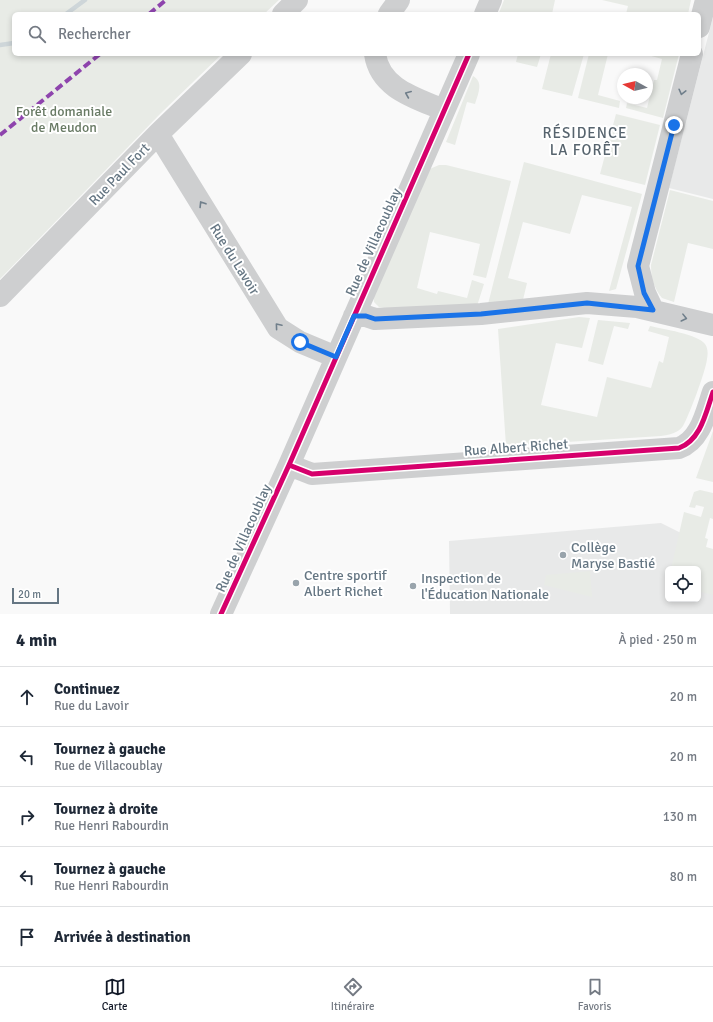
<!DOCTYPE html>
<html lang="fr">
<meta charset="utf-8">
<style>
body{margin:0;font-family:Signika,sans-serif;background:#f2f2f3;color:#1f2937}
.controls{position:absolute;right:12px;bottom:12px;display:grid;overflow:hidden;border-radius:6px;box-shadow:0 2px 6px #0003}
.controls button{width:36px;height:36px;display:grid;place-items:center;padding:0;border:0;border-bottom:1px solid #e0e1e3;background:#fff;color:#1f2937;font:20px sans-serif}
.compass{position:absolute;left:617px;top:68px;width:36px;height:36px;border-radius:50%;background:#fff;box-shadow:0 2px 6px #0003;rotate:278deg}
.scale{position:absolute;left:12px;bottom:10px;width:47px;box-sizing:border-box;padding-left:4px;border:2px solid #657683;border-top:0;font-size:11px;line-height:14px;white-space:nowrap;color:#657683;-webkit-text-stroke:3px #fff;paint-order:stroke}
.stop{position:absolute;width:12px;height:12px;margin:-9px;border:3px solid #1a73e8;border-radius:50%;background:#fff}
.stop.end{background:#1a73e8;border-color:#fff;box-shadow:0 1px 4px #0008}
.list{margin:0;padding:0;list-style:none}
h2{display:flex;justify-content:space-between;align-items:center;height:52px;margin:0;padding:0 16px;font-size:17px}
h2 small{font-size:13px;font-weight:400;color:#747a83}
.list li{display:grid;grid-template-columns:26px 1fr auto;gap:12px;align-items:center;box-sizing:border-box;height:60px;padding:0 16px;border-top:1px solid #e0e1e3}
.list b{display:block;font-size:15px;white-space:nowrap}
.list p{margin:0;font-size:13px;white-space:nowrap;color:#747a83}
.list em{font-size:13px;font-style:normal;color:#747a83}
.icon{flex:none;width:22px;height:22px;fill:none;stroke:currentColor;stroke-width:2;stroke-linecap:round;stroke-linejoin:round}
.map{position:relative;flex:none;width:713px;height:614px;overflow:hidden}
.search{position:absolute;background:#fff;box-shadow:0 2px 6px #0003;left:12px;right:12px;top:12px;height:44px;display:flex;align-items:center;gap:10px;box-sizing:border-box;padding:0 14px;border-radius:6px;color:#747a83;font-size:15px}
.sheet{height:352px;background:#fff}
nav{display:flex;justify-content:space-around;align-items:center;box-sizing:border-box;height:56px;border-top:1px solid #e0e1e3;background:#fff;font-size:11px;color:#747a83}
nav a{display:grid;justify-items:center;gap:2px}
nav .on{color:#111827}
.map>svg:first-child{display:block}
</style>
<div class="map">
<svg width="713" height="614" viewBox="0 0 713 614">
<rect width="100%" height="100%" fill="#f9f9f9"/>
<path fill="#e8e9e9" d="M713,17v182l-44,-11z
M661,523l20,10 -8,36h-5v30h30v-9l15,4v20h-263l-1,-73z"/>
<path fill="#e8ebe6" d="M0,0h279l-15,14h-250v40h208l-61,59 -161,166z
M504,0h51l-3,14h-47l-6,-1z
M602,0h89l-3,14h-62l2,-8z
M518,54h23l-4,13 -21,-5z
M551,54h33l-12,42 -30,-7z
M589,54h19l-10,41 22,6 -1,7 -41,-10z
M644,54h35l-16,64 -37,-10 1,-5 20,5 7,-28h3l5,-21z
M473,76c11,6 5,18 2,28l-8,-2 -12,43 -9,-3z
M616,114l44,11 -15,60 -45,-11z
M524,162l118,32 -26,95 -7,2 23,-84 -50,-12 -12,39 -47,-12 -15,56 19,5 -5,21 -35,4z
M439,165h7l65,16 -25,97 -13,-3 7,-31 -50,-12 -13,56 20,6 1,-3 29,7 5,-18 12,4 -7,22 -87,3 -11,-2 -5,-5 -1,-12 52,-119z
M670,190l43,11v48l-25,-6 -14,59 -12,-4c-8,-10 -11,-20 -11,-33z
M579,317l11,1 -8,30 -26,-5 -15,62 56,12 10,-40 44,11 8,-27 4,2 6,-26 -21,-6 2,-5c12,3 48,8 55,18 3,4 3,10 2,15 -1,11 -18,57 -24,67 -5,7 -14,9 -22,10l-155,10 -8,-117z
M598,320l32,3 -2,6 -14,-3 -11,39 -15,-4z
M713,431v51l-17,-4z
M700,490l13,3v26l-3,-1 -5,20 3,1 -2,8 7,2v46l-15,-4v-22h-27l13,-57 17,5 3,-10 -8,-2 -1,3 -6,-1 5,-15z
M590,571l2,26 -48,-12 2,-10z"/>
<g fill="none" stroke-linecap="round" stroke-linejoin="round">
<path stroke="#ced6d9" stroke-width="4.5" d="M66,14l19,-14
M0,45l14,-2"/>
<path stroke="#cecfd0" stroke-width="22" d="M283,14l14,-14
M389,14l10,-14
M485,14l6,-14
M699,27l7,-27
M375,54c5,35 41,44 69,56
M158,134l120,194 22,14 36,15
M0,296l158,-162 83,-80
M653,310l-8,-17 -7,-27 54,-212
M354,316h12l9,3 106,-5 106,-11 50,4 76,18
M289,465l23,9 367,-26c22,-8 27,-36 34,-56
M221,614l68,-149 180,-411"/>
<path stroke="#8e44ad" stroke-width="4" stroke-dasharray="8 4" stroke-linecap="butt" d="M149,14l17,-14
M0,135l100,-81"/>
<g stroke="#fff" stroke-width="8">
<path id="cycleway" d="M289,465l23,9 367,-26c22,-8 27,-36 34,-56
M221,614l68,-149 180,-411"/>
</g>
<use href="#cycleway" stroke="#d6006c" stroke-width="5"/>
</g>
<defs><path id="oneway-chevron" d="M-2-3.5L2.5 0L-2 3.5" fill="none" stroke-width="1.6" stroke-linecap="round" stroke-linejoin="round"/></defs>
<g stroke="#707f8b">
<use href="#oneway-chevron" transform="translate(682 92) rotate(104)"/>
<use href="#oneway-chevron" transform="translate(408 94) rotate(-157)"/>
<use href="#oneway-chevron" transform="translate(202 204) rotate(-122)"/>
<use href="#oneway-chevron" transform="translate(684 318) rotate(14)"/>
<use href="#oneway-chevron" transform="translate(278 326) rotate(-130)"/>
</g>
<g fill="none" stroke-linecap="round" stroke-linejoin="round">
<path stroke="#1a73e8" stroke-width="5" d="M300,342l36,15 18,-41h12l9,3 106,-5 106,-11 66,7 -9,-17 -6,-27 36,-141"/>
</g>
<g fill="#99a4ac" stroke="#fff" stroke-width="1.5">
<circle cx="563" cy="555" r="4"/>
<circle cx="296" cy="583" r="4"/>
<circle cx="413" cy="586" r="4"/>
</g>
<g text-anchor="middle" stroke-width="4" stroke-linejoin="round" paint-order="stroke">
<g font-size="14" fill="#687a64" stroke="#fff">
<text x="64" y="116">Forêt domaniale<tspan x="64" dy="16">de Meudon</tspan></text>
</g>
<g font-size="14" fill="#657683" stroke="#fff">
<text transform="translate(119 174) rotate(-46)" y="5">Rue Paul Fort</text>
<text transform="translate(373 242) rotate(-66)" y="5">Rue de Villacoublay</text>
<text transform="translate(235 259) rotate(58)" y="5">Rue du Lavoir</text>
<text transform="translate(516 447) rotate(-4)" y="5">Rue Albert Richet</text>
<text transform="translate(243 538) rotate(-66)" y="5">Rue de Villacoublay</text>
</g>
<g font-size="14" fill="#657683" stroke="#fff" text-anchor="start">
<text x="571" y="552">Collège<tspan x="571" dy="16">Maryse Bastié</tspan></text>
<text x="304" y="580">Centre sportif<tspan x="304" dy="16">Albert Richet</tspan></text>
<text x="421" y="583">Inspection de<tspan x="421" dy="16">l'Éducation Nationale</tspan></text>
</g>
<g font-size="15" letter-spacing="1" fill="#57646e" stroke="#fff">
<text x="585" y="138">RÉSIDENCE<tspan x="585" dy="17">LA FORÊT</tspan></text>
</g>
</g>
</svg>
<div class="controls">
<button><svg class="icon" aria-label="locate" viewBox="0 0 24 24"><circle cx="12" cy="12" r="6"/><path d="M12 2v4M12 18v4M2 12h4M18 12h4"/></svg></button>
</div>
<svg class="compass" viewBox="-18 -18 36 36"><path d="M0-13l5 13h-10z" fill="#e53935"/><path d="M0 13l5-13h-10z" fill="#747a83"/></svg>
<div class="scale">20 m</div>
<div class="stop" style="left:300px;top:342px"></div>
<div class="stop end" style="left:674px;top:125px"></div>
<div class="search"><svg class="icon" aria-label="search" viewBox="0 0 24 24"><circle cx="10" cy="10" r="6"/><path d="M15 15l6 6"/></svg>Rechercher</div>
</div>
<section class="sheet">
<h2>4 min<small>À pied · 250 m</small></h2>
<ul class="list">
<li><svg class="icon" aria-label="ahead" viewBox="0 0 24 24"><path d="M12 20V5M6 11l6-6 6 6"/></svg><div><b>Continuez</b><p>Rue du Lavoir</p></div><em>20 m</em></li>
<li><svg class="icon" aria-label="left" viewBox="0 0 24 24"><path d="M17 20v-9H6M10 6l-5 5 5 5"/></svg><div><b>Tournez à gauche</b><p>Rue de Villacoublay</p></div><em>20 m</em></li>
<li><svg class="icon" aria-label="right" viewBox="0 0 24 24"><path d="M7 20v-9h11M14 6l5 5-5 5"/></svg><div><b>Tournez à droite</b><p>Rue Henri Rabourdin</p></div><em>130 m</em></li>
<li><svg class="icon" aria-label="left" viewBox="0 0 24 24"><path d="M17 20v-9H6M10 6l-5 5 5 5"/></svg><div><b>Tournez à gauche</b><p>Rue Henri Rabourdin</p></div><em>80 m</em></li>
<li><svg class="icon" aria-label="arrive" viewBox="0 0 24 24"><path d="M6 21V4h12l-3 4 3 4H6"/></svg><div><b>Arrivée à destination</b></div></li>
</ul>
</section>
<nav>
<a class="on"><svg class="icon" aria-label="map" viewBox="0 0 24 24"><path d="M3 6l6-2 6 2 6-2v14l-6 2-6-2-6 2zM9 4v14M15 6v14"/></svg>Carte</a>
<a><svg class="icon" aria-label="directions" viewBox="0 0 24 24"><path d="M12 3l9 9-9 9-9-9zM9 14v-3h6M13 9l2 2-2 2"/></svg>Itinéraire</a>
<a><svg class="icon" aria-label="saved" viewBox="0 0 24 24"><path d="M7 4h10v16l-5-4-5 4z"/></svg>Favoris</a>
</nav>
